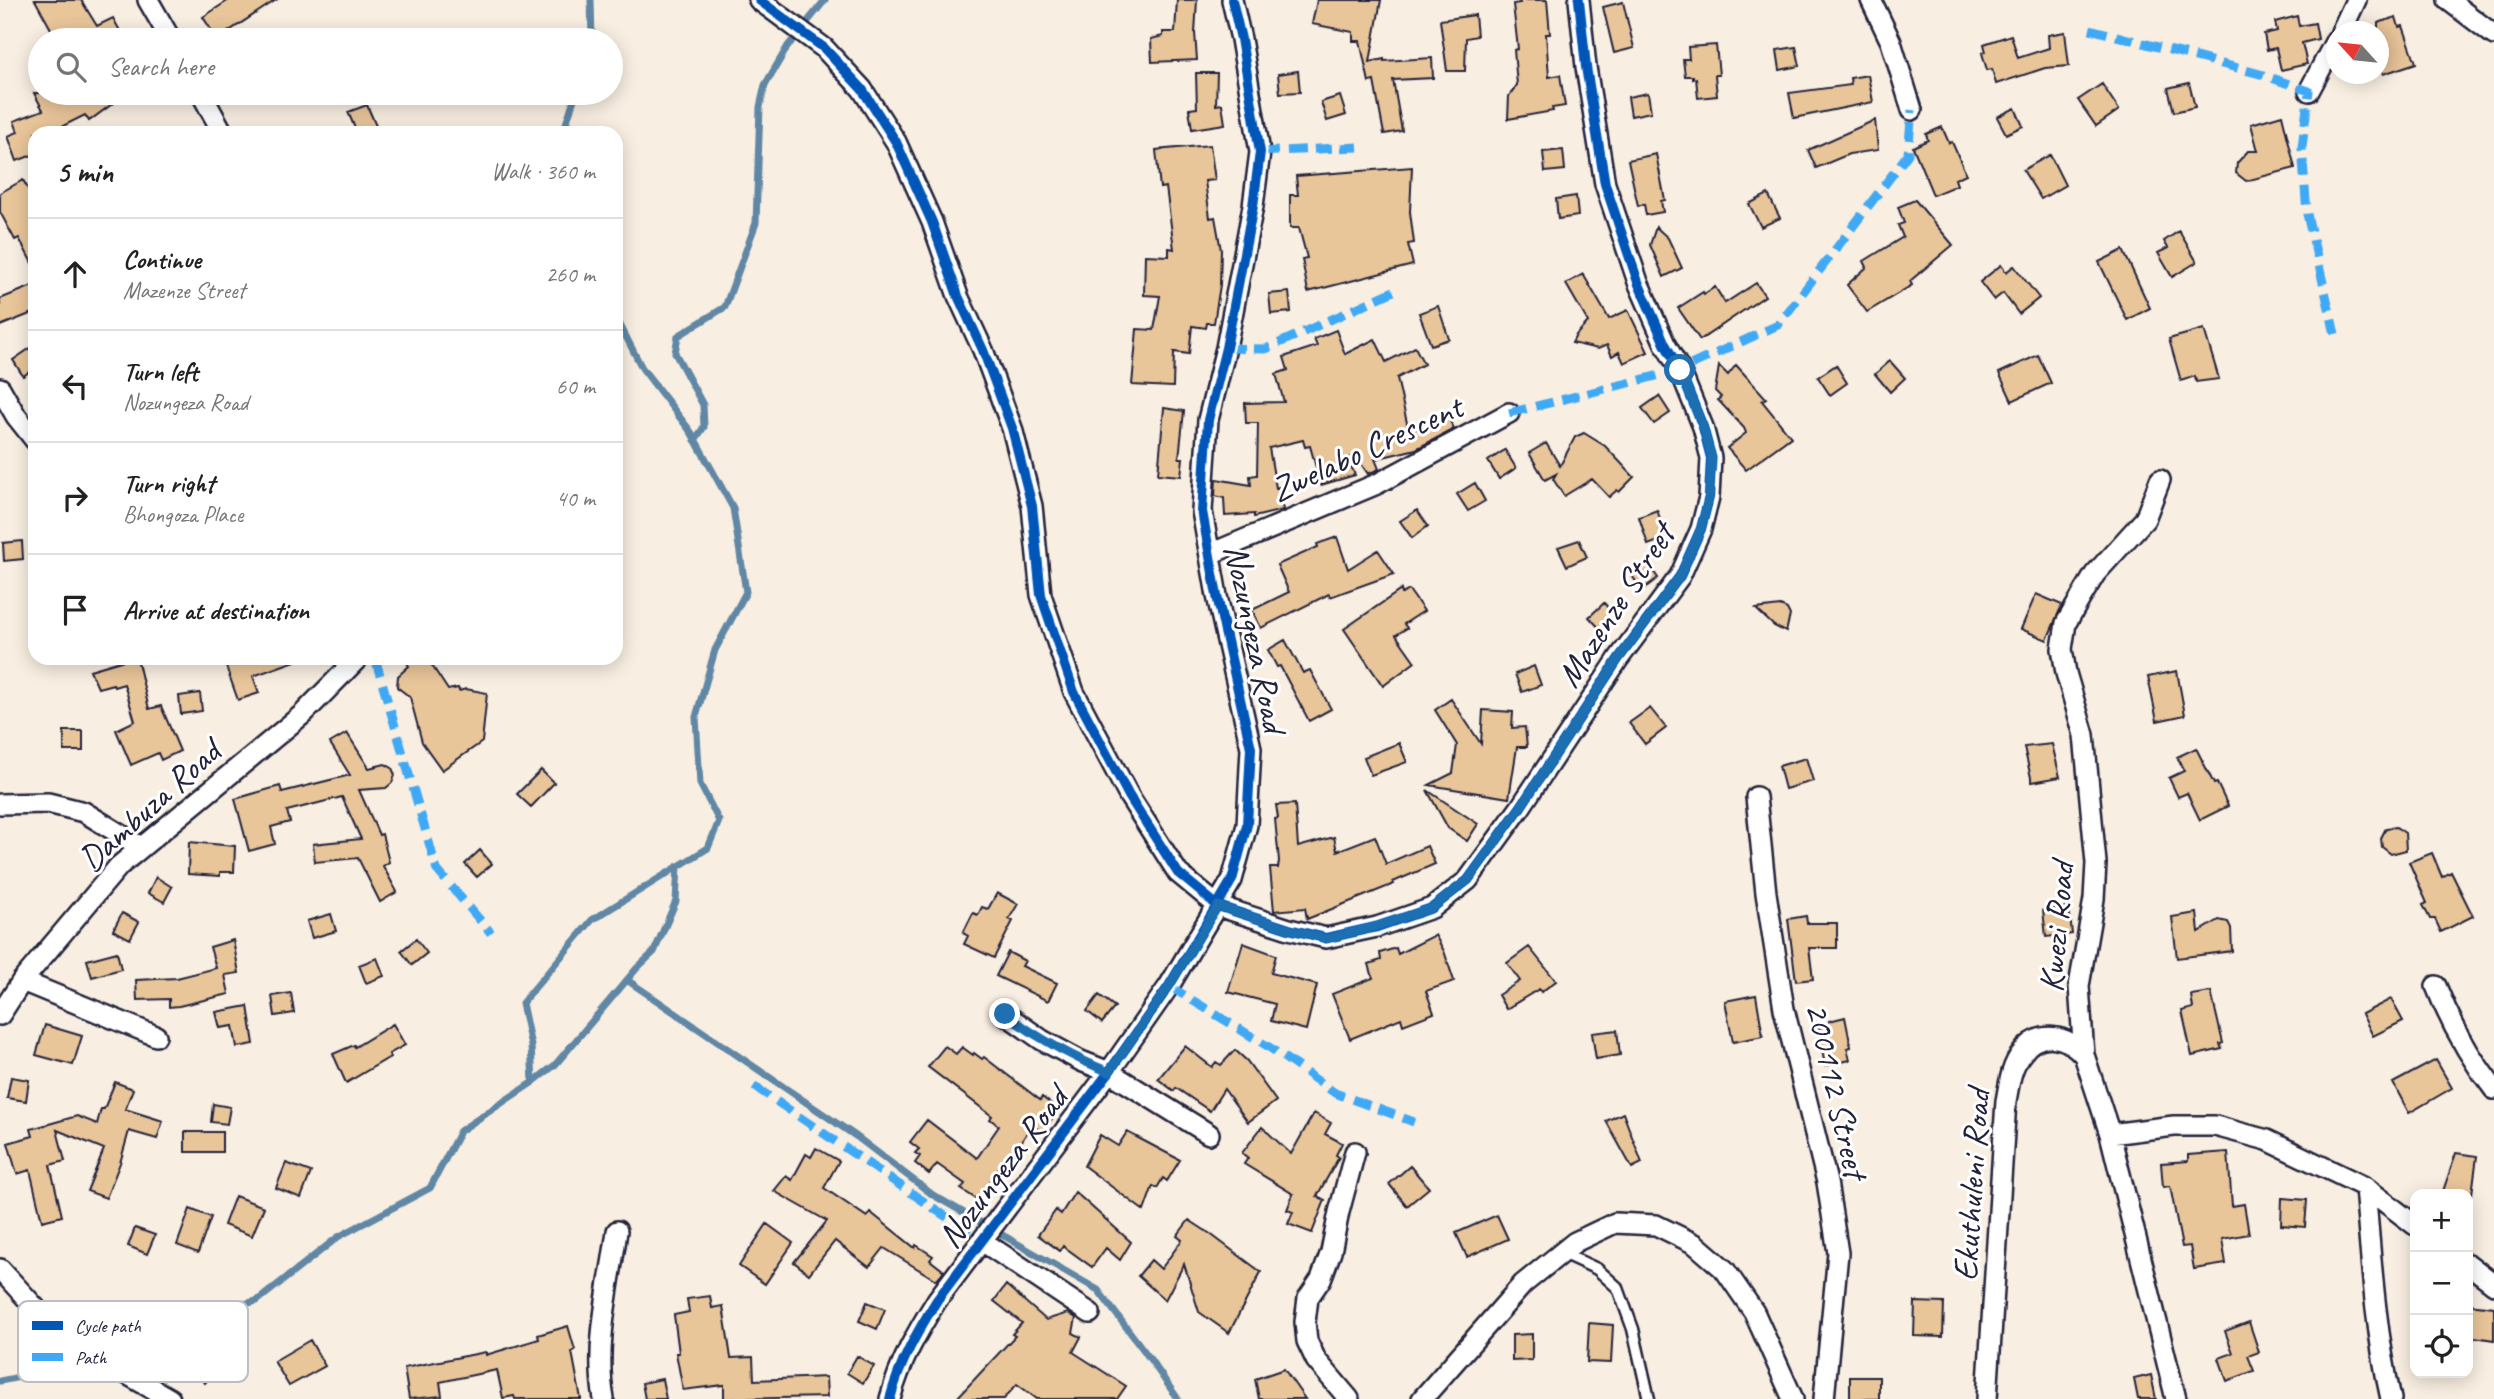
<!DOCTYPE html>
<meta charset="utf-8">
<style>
body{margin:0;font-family:Caveat,sans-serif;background:#f6f6f6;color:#222}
.controls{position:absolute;right:21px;bottom:21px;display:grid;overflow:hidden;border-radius:14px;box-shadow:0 4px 18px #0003}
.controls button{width:63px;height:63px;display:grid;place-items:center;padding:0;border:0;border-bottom:2px solid #e0e0e0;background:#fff;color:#222;font:35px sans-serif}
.compass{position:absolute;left:2326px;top:21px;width:63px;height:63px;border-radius:50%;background:#fff;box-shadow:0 4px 18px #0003;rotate:297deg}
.stop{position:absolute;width:21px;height:21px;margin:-16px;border:5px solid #1f6fb2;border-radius:50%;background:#fff}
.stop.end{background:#1f6fb2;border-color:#fff;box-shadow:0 2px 7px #0008}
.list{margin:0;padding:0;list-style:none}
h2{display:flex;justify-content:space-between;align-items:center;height:91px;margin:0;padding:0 28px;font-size:30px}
h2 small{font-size:23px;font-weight:400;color:#767676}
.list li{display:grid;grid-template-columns:46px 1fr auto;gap:21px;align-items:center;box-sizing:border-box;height:112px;padding:0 28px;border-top:2px solid #e0e0e0}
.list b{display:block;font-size:26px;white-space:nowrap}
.list p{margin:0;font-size:23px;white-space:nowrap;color:#767676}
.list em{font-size:23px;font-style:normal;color:#767676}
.icon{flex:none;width:38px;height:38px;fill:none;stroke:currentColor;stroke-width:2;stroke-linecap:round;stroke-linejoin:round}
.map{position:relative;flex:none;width:2494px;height:1399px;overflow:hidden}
.search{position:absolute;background:#fff;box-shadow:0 4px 18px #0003;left:28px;top:28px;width:595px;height:77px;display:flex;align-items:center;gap:18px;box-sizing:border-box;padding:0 24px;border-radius:38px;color:#767676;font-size:26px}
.panel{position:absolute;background:#fff;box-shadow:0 4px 18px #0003;left:28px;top:126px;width:595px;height:539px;border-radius:21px}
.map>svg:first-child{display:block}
</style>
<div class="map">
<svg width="2494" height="1399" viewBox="0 0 2494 1399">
<rect width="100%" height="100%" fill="#f8eee1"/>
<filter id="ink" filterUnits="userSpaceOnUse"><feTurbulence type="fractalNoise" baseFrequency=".0143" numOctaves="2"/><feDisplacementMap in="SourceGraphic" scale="14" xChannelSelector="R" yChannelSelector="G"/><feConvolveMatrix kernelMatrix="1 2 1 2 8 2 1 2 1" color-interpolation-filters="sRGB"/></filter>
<g filter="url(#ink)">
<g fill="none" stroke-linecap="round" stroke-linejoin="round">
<path stroke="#6087a5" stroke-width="7" d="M591,0l1,40
M563,133l13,-40
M695,440l9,-13 -1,-22 -28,-52 3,-17 47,-29 31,-84 4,-116 5,-22 23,-39 37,-46
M627,980l230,157 76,58 165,95 47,62 33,47
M533,1082l22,-17 82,-97 17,-16 22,-51 2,-35
M0,1381l45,-9 76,-56 18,-6 60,4 58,-13 81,-64 92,-49 30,-57 73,-49 -2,-36 -9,-43 70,-83 116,-72 11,-27 -19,-37 -4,-67 19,-67 31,-58 -13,-84 -42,-76 -49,-64 -26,-51"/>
</g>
<path fill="#e9c59a" stroke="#22223b" stroke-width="2" d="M35,0h46l16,26 16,-8 12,22h-68z
M229,0h47l-59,39 -14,-22z
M1177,0h20l-2,33 2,27 -45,2 -1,-23 12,-3v-4h12z
M1317,0h64l-11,62 14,-3v2l48,-3 1,20 -40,2 9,51 -18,3 -10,-53 -5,1 -9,-41h-7v-9l-41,-8z
M1519,0h28l3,34h-4l3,43 11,-2 5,31 -13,2 1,3 -45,8 1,-23 8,-11 -3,-35 4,-1 -5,-45 7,-1z
M1623,2l11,46 -20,5 -11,-46z
M1475,15l2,21 -11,2 -1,33h-18l-7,-51z
M2297,16l2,10 16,-3 3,16 -16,4 5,21 -26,6 -5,-22 -9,2 -3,-16 13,-3 -2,-9z
M2396,17l3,10 4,-1 13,37 -33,11 -5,-13v-38z
M2065,32l4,34 -24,2 -49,16 -4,-15 -5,1 -5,-17 4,-1 -2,-8 27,-9 7,23 31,-10 -1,-13z
M1716,45l3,30h-4l2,21 -19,2 -2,-20 -3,1v-3h-8l-2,-17h6l-1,-12z
M1796,47l4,19 -20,4 -3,-20z
M1298,71l2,21 -20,1 -2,-19z
M1196,73h21l-1,32 6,-1 3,20 -33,5 -3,-20 8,-1z
M1868,75l5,27 -79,16 -5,-25 62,-8 -1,-7z
M2189,83l6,24 -21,5 -6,-24z
M2102,84l17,26 -23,16 -18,-26z
M34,93h93l-38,28 -4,-6 -36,18h-14v21l-18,7 -9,-25 10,-4 -4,-11 29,-11z
M1648,93l3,19 -20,4 -3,-19z
M1340,96l6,19 -19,6 -6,-19z
M367,105l12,28h-22l-9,-21z
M2015,108l8,18 -17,8 -9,-17z
M2282,115l13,53 -49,13 -10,-8 1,-10 11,-12h10l-7,-27z
M1875,120l3,30 -29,4 -33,14 -8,-18z
M1942,127l7,16 3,-1 14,32 -11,5 2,6 -24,10 -20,-48 15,-7 -2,-6z
M1210,145l5,35 -10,1 5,37 5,-1 6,33 -1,35 -6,38h-7l-1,5 -14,-2 -3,28 -15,-2 -1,35 -41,-2 5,-56 17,1 6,-34 -16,-1 1,-40 24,1v-8l5,1 -8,-62 -6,1 -4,-38z
M1563,150l2,20 -20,2 -2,-20z
M1656,154l9,46 -4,1 2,11 -17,3 -2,-11 -6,2 -10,-46z
M2050,155l15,30 -24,14 -18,-29z
M1412,167l-2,45 4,31 -6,1 5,21 -105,27 -6,-33 5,-1 -8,-30h-9v-33h8l-2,-19z
M23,180l12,21v68l-16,-31 -4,2 -15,-28v-19z
M1768,194l12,24 -19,9 -12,-23z
M1576,196l2,20 -20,3 -2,-20z
M1915,200l38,45 -43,36 2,4 -45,27 -20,-27 20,-18 -3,-6 39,-24 -5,-12 6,-2 -6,-16z
M1656,227l12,11 14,30 -18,9 -14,-32z
M2179,231l18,31 -25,15 -14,-24 10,-5 -4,-7z
M2123,250l27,58 -23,12 -28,-58z
M2001,265l5,7 8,-6 25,32 -20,16 -16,-21 -9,7 -14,-18z
M1583,274l26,45 19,-9 20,42 -24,11 -5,-11 -7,4 -5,-11 -9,4 -26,-6 4,-8 12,-13 -22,-38z
M1756,283l9,13 -65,44 -22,-32 25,-16 1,2 11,-7 10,16z
M35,285v27l-35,14v-27z
M1289,292l2,20 -20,2 -2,-20z
M1438,306l11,33 -18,6 -12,-32z
M2204,329l15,50 -23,3 -1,-6 -14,5 -12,-42z
M1336,330l9,24 30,-15 11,23 29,-15 9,17 -27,14 12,54 37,-19 8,16 -38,20 -41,10 4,10 -11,5 -13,-19 -7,4 7,16 -34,10 -11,-39 -5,1 -2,-7 -34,8 7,40 3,-1 4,23 -29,7v-3l-29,2 -1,-18 -9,-2 1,-17 35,6 -1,-9 7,-1 1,-52h-12l-1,-20 39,-1 -8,-28 12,-4 -4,-13 33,-11 -3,-7z
M35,345v23l-12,8 -10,-16z
M2038,355l13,28 -39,18 -13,-28z
M1890,361l15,17 -15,14 -15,-18z
M1736,365l30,33 -4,3 29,36 -45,33 -19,-22 19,-15 -2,-5 -26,-28 3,-3 -6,-6 4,-25 9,9z
M1836,365l11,18 -17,12 -12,-18z
M1659,396l11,17 -16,11 -12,-16z
M1164,408l20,3 -5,47h4l-2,18 -23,-2z
M1584,433l21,13 29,31 -15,15 -2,-2 -8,7 -17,-18 -28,17 -11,-17 3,-5 -11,6 -16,-27 17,-10 14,23 15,-29z
M1505,450l11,18 -17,11 -11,-18z
M1475,483l10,18 -17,10 -11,-17z
M1417,510l11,16 -16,12 -12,-17z
M1657,510l10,28 -19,7 -9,-28z
M1337,537l11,32 30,-19 16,24 -64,23 -1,-3 -68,34 -9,-18 37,-18 -12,-27 41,-18 -1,-3z
M1579,540l8,17 -20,9 -9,-19z
M22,541l1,18 -19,2 -1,-18z
M1647,562l11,16 -16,12 -12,-17z
M1401,590l1,4 7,-4 15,21 -20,13 3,4 -11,7 19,27 -32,24 -39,-57z
M2036,594l26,11 -15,35 -26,-11z
M1604,603l13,15 -14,14 -14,-15z
M1780,606l7,3 3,6 -4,17 -12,-6 -18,-17z
M1285,640l18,33 7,-3 21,39 -22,12 -29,-55 -3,1 -9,-17z
M131,658h6l12,51 12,-3 19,45 -19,9 -3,-7 -27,12 -15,-35 19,-9 -11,-37 -10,3 -1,-3 -15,4 -8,-18z
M223,658h72v3l-42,15 6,17 -21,7z
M404,658h23l21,32 10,-2 1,3 7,-2 21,4 -5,49 -40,28 -20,-28 -12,-45 -13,-10 1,-11 11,-10z
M1534,666l7,19 -19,7 -7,-18z
M2177,671l8,44 -28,6 -9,-44z
M200,693l2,18 -21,3 -2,-18z
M1451,699l30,45 2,-34 30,2 -1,16 13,-1 2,20h-10l-8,51 -80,-13 24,-12 4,-28 -22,-35z
M1650,708l16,20 -21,16 -16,-21z
M64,731h19v20h-19z
M347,733l22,35 16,-4 7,4 3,7 -3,8 -6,5 -27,2 20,45 3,-1 7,28 -6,4 14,26 -17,10 -22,-44 -43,4 -2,-18 48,-5 -19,-42 -55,14 3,11 -19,5 4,17 -26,7 -14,-52 45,-13 2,6 68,-17 -20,-32z
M1399,743l8,19 -36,13 -7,-18z
M2052,744l8,33 -28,5 -8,-35z
M2196,748l18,36 3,-1 11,23 -28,14 -13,-27 -9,4 -9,-19 15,-7 -7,-14z
M1806,758l7,23 -28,8 -6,-23z
M541,770l13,13 -23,24 -14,-13z
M1427,790l51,34 -11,17 -19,-13z
M1295,804l3,43 36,-10 3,14 38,-15 11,28 41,-18 8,18 -42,18 1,2 -87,35 -2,-11 -31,3 -4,-43h8l1,-7 -4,-42 3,-1 -2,-13z
M2396,827l9,6 1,17 -15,4 -9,-7 -1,-9 5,-10z
M189,842l46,4 -1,26h-14v4l-32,-2z
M480,850l12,14 -15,13 -12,-13z
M2432,853l10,24 9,-5 22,44 -32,16 -6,-13h-5l-7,-14 4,-2 -18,-41z
M156,877l16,10 -8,15 -16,-9z
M997,893l21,11 -9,15 4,2 -19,37 -30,-14 4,-8 -5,-3 10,-20 5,2 4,-8 6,2z
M2069,907l3,27 -26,3 -3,-27z
M122,913l17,9 -9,17 -17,-9z
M2197,913l2,19 20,-12 9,2 3,6 1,23 -55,7 -5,-41z
M331,914l5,17 -24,7 -5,-17z
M1806,916l1,7h30v25h-28l4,31 -17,2 -8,-62z
M1435,935l9,16 10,30 -28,10 8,22 -31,12 -2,-7 -51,21 -18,-45 41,-16 -4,-14 12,-4 -1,-7 16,-5 2,6z
M416,939l11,14 -15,12 -11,-14z
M233,940l6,33 -14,2 4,19 -50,12 -10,1v-8l-32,1 -1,-20 41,-2 39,-10 -6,-21z
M1243,943l33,12 -5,18 46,12 -11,45 -35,-9 4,-17 -47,-12z
M1529,947l27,34 -15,11 -2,-3 -33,20 -8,-14 22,-14 -13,-18z
M117,952l4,17 -29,8 -5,-17z
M1008,952l17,9 -3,5 35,17 -9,18 -52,-25z
M377,958l7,18 -18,7 -7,-18z
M2211,992l12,51 -3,1 2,5 -30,7 -10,-45 11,-3 -2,-13z
M291,993l3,20 -19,3 -3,-20z
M1099,995l16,12 -13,16 -15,-12z
M1756,995l7,41 -30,6 -8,-41z
M2391,999l12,22 -30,15 -11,-22z
M248,1006l6,38 -17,3 -4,-21 -13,2 -4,-16z
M1845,1017l6,30 -4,1 3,12 -25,6 -7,-38 11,-3v-4z
M393,1024l12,21 -16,9 1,3 -44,26 -13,-29 21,-9 1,2z
M45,1025l37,11 -9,29 -37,-10z
M1617,1030l3,25 -24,4 -4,-26z
M945,1046l11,8 6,-7 11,8 1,-2 8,6 2,-2 56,43 2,-3 17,13 -17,22 -10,-7 -21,33 -4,-3 -29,45 -17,-11 4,-5 -28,-20 -8,10 -14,-11 5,-7 -5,-3 4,-4 -9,-7 17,-22 50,38 22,-32 -9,-7 2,-3 -64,-49z
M1185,1046l27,21 4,-5 5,3 14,-15 12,11 29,40 -28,21 -24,-33 -14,22 -34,-23 -2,3 -16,-12z
M2436,1060l16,28 -43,25 -16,-30z
M11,1077l18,3 -3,21 -19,-3z
M115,1082l18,7 -8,20 38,12 -6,18 -28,-8 -9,32 -14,35 -19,-7 17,-42 -47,-19 8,31 -15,4 12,51 -20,5 -12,-51 -13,4 -9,-31 25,-7 -2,-7 46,-13 20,8 4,-15h3z
M213,1104l17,3 -3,17 -16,-2z
M1314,1113l17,10 -6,11 17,9 -6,12 3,2 -22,39 8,4 -13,33 -24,-9 5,-12 -6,-2 6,-16 -49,-30 4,-6 -6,-5 20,-26 29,27z
M1623,1113l19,50 -10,5 -26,-47z
M185,1132h37v20h-37z
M1127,1132l53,28 -13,21 -4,-3 -6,10 -4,-2 -9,25 -60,-45 16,-31 18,11z
M816,1148l23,13 -15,27 43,29 3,-5 45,36 1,-3 17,11 -3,4 14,11 -8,9 -52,-32 -15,19 -34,-26 -26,33 -15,-12 33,-41 -53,-30 12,-15 6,4 14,-26 5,3z
M2228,1152l4,54 12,-2 5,30 -27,5 4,25 -32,5 -4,-23 -8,1 -12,-61 -7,1 -2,-24 27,-2v-6z
M2456,1153l21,3 -5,38h-30z
M286,1163l25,9 -10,26 -25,-10z
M1410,1166l19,22 -22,18 -18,-22z
M1075,1192l56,50 -11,18 -14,-12 -14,19 -29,-21 -3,5 -22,-16 18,-25 5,4z
M235,1196l29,11 -12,29 -28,-11z
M2282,1198l25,2 -2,27 -24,-2z
M190,1209l21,8 -13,36 -21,-8z
M1497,1215l11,24 -41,18 -11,-24z
M1189,1220l20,13 52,39 -32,61 -30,-21 -15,-48 -19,36 -27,-24 13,-16 10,9 21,-29 -5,-4z
M767,1224l26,19 -28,41 -26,-18z
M135,1228l20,7 -8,19 -19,-8z
M1006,1285l40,35 22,-7 8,5 -3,15 8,4 -8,15 53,34 -9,13h-80l-20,-15 -13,15h-48l59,-63 -3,-2 10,-11 -28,-22z
M710,1296l2,12 11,-2 8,52 22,-1 1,23 72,-3 1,20 -103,2v-14l-41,5 -7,-37h3l-5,-38 15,-3 -2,-13z
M867,1302l18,7 -8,20 -18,-8z
M1915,1302l29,1 -1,34 -29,-1z
M2468,1304l26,3v33l-26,-4z
M2249,1322l10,30 -11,4 6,15 -27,10 -8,-23 14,-5 -8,-22z
M1589,1323l24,2 -2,38 -24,-1z
M568,1326l7,24 -3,2 9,47h-66l-1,-3 -11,2 -6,-28 -57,12 2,14 -33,3 -5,-31 82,-16v3l53,-16 -1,-4z
M1532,1334v26l-20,1v-26z
M210,1339l18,15 -23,29 -18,-15z
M310,1340l15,26 -36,20 -15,-25z
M857,1356l17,10 -11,17 -16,-10z
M1284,1369l21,30h-46l-4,-20z
M2151,1375l5,24h-18l-4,-20z
M1850,1377h29v22h-29z
M662,1379l4,20h-21l-3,-16z"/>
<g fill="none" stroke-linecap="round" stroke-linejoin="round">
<g stroke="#22223b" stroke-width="15">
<path id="service" d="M1562,1253l35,16 21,19 15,41 16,70"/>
</g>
<g stroke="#22223b" stroke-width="24">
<path id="minor" d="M148,0l23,40
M759,0l65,48 38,41 34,53 36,80 26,74 25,54 29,78 20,78 9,89 33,97 55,104 49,77 40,33 71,23 37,9 51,-11 55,-19 36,-28 52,-72 99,-150 61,-82 21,-47 8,-32 2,-39 -8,-31 -23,-57 -15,-26 -27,-62 -33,-98 -19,-117 -7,-67
M1871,0l20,42 21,68
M2448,0l46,35
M2341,32l15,-32
M2309,91l27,-51
M201,93l22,40
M0,388l16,28 19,24
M2160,480l-15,39 -50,55 -12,20 -17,29 -4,26 4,24 18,62 12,128 -2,36 -15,87 5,69 26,79 66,265
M1210,554l167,-70 132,-71
M1756,797l10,96 18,116 43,173 11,71 -14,146
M0,804l48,-1 36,9 57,35
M22,981l134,55
M2436,986c15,38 33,71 58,103
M1005,1014l37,26 39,21 28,11 100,62
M0,1015l22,-34 97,-115 184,-152 55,-56
M2110,1134l64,-8h41l52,14 98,47 50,38
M2365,1187c6,72 10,141 26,212
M982,1241l108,72
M2468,1264l26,20
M0,1269l41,45 58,44 71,41
M604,1399c-10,-53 6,-115 13,-168
M890,1399c10,-37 27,-67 47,-99l172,-228 60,-86 63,-106 15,-55 4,-77 -34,-152 -15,-85 6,-91 18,-72 27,-142 7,-54 -19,-113 -9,-39
M1349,1399l-33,-39 -9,-19 -2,-19 3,-24 13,-19 10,-27 8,-40 16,-60
M1422,1399l101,-115 52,-42 40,-19 41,2 39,19 30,26 29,42 39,87
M1987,1399l19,-298c3,-16 5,-35 16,-48 17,-24 45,-18 62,2"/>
</g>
<use href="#service" stroke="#fff" stroke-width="10"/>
<use href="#minor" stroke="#fff" stroke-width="19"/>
<path stroke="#3fa9f5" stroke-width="9" stroke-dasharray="18 9" stroke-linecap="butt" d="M2090,29l170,45 49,17 -7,56 5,67 28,120
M1260,152l98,-5
M1226,348l40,1 128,-58
M1509,413l171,-43 98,-45 130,-171 4,-44
M375,658l62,212 54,63
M1169,986l100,61 66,46 79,29
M754,1086l228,155"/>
<g stroke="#fff" stroke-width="15">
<path id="cycleway" d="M759,0l65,48 38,41 34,53 36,80 26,74 25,54 29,78 20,78 9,89 33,97 55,104 49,77 40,33 71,23 37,9 51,-11 55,-19 36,-28 52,-72 99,-150 61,-82 21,-47 8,-32 2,-39 -8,-31 -23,-57 -15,-26 -27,-62 -33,-98 -19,-117 -7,-67
M890,1399c10,-37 27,-67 47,-99l172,-228 60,-86 63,-106 15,-55 4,-77 -34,-152 -15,-85 6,-91 18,-72 27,-142 7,-54 -19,-113 -9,-39"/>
</g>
<use href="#cycleway" stroke="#0057b8" stroke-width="10"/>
</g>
</g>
<g fill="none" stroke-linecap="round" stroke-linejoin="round" filter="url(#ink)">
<path stroke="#1f6fb2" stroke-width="9" d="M1005,1014c33,24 66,43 104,58l60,-86 49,-80 71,23 37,10 51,-13 55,-18 36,-28 52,-72 99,-150 61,-82 21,-48 8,-31 3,-39 -9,-31 -23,-57"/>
</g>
<g text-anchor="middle" stroke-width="6" stroke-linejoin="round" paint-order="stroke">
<g font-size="35" fill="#22223b" stroke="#fff">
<text transform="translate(1366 448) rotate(-25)" y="12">Zwelabo Crescent</text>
<text transform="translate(1615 605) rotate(-57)" y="12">Mazenze Street</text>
<text transform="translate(1256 638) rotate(78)" y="12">Nozungeza Road</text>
<text transform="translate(149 805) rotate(-42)" y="12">Dambuza Road</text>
<text transform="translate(2056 927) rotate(-85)" y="12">Kwezi Road</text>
<text transform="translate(1837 1090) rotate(77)" y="12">200112 Street</text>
<text transform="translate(1002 1167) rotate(-53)" y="12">Nozungeza Road</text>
<text transform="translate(1971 1185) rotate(-86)" y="12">Ekuthuleni Road</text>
</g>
</g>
<rect x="18" y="1301" width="230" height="81" rx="10" fill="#fff" stroke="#bdbdc4" stroke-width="2"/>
<rect x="32" y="1321" width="31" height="9" fill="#0057b8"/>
<rect x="32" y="1353" width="31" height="8" fill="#3fa9f5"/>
<g font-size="19" fill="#22223b">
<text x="75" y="1332">Cycle path</text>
<text x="75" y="1364">Path</text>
</g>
</svg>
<div class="controls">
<button>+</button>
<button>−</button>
<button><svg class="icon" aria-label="locate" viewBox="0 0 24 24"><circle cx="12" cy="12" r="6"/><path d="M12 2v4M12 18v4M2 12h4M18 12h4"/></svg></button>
</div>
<svg class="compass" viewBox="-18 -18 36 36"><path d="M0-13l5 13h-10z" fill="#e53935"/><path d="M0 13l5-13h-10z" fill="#767676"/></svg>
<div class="stop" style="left:1680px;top:370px"></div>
<div class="stop end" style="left:1005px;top:1014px"></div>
<div class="search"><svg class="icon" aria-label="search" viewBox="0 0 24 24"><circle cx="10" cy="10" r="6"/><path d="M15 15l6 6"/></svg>Search here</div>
<section class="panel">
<h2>5 min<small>Walk · 360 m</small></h2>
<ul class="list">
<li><svg class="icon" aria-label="ahead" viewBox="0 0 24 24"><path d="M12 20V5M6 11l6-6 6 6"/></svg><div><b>Continue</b><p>Mazenze Street</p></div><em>260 m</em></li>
<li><svg class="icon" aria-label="left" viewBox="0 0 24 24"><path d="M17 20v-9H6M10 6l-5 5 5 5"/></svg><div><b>Turn left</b><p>Nozungeza Road</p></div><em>60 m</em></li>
<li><svg class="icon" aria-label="right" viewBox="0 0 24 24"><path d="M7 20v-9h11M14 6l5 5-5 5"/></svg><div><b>Turn right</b><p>Bhongoza Place</p></div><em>40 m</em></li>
<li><svg class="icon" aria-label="arrive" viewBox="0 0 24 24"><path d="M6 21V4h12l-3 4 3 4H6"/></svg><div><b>Arrive at destination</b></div></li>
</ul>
</section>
</div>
